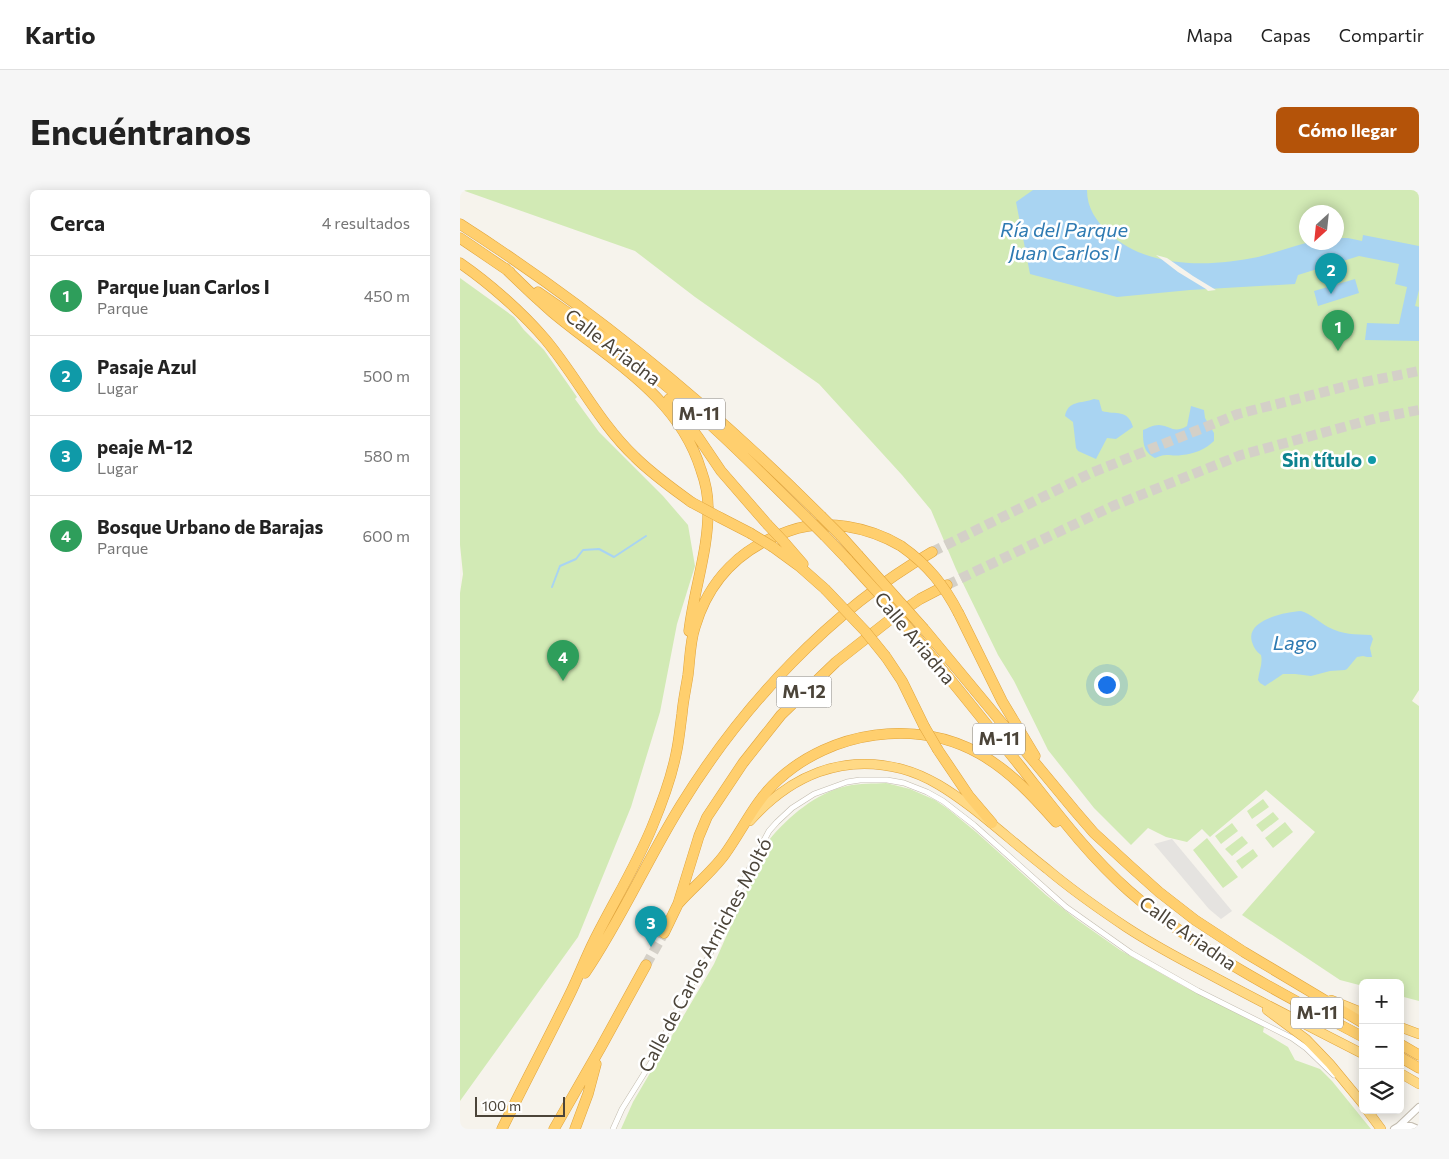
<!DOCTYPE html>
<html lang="es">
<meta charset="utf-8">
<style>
body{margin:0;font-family:Commissioner,sans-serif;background:#f6f6f6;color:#222}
.controls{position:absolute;right:15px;bottom:15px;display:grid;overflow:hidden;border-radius:8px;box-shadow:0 2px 12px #0003}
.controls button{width:45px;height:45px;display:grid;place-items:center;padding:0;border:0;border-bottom:1px solid #e0e0e0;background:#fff;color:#222;font:25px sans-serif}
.compass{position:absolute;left:839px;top:15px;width:45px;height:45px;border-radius:50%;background:#fff;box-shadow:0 2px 12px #0003;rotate:207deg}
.scale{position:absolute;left:15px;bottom:12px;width:90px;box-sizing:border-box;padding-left:5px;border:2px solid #4b4439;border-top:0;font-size:14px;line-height:18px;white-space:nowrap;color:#4b4439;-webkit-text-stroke:4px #fff;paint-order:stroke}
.you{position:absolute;left:646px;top:494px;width:18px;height:18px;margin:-12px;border:4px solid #fff;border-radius:50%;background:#1a73e8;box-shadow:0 0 0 8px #1a73e833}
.badge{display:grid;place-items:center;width:32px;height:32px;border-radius:50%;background:#b45309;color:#fff;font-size:16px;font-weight:700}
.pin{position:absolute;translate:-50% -41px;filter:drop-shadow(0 1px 2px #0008)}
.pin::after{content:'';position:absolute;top:26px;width:18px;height:15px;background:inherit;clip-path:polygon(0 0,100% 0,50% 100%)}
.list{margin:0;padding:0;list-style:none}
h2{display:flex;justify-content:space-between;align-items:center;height:65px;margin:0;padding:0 20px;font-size:21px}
h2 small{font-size:16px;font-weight:400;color:#767676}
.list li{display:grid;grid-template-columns:32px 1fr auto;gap:15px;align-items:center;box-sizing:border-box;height:80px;padding:0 20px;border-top:1px solid #e0e0e0}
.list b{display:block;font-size:19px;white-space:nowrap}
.list p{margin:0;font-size:16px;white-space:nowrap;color:#767676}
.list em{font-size:16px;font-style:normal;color:#767676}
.icon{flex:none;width:28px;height:28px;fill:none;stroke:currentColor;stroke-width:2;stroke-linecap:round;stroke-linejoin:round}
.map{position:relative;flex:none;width:959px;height:939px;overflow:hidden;border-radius:8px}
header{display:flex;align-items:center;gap:30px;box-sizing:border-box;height:70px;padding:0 25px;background:#fff;border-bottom:1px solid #e0e0e0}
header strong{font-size:24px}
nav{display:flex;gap:28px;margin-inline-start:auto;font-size:18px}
.intro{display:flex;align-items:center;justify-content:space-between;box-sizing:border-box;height:120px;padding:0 30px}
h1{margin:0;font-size:35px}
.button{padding:12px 22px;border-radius:8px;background:#b45309;color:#fff;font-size:18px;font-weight:700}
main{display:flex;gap:30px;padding:0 30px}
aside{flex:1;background:#fff;border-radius:8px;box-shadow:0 2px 12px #0003}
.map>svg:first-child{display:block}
</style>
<header>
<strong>Kartio</strong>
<nav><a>Mapa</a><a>Capas</a><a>Compartir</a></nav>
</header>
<div class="intro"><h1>Encuéntranos</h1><a class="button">Cómo llegar</a></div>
<main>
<aside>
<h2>Cerca<small>4 resultados</small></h2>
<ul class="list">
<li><span class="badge" style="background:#2e9e5b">1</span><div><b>Parque Juan Carlos I</b><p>Parque</p></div><em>450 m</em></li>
<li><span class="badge" style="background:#0f9aa8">2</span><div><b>Pasaje Azul</b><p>Lugar</p></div><em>500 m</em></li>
<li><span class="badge" style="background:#0f9aa8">3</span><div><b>peaje M-12</b><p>Lugar</p></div><em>580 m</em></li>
<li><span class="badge" style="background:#2e9e5b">4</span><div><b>Bosque Urbano de Barajas</b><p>Parque</p></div><em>600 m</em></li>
</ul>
</aside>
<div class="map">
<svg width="959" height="939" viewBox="0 0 959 939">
<rect width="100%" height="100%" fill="#f6f3ec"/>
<path fill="#d2eab5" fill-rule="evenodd" d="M2,0h957v500l-7,11 7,5v295l-19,-5v-13h-37v3l-23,-6 -98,-65 73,-83 -49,-42 -56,47 -8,-8 -15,13 -21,-5 -18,-9 -17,17 -37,-37 -46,-58 -34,-69 -16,-26 -42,-86 -25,-59 -29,-35 -83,-91 -124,-87 -60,-46zM846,22h30v30h-30z
M0,88l54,39 10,13 20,20 33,47 -2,2 24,33 64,64 25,29 7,41 -18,58 -17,88 -29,95 -53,130 -118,164v-508l3,-19 -3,-29z
M426,593l24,6 25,11 13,9 28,23 70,63 30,24 44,31 63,36 81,41 -1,5 25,15 7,13 25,9 12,12 39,48h-750l12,-27 81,-138 55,-124c20,-24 47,-47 78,-54 13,-3 26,-2 39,-3z
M803,609l6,8 -17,12 -5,-8z
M813,622l6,7 -17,13 -6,-7z
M825,632l8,10 -20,16 -8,-10z
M772,633l6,8 -17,13 -6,-8z
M782,646l6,7 -16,13 -7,-7z
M747,648l31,39 -15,11 -30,-38z
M793,659l5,7 -16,13 -6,-8z"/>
<path fill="#e5e3e0" d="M712,649l60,72 -11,8 -12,-10 -55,-65z"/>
<path fill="#a9d4f2" d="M573,0h54c0,18 9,31 22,43 38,36 101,34 149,24 16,-4 32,-10 48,-14 9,-2 21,0 30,-1l1,-4h11l14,3 1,-6 56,11v44l-4,16 4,1v34l-54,-1 2,-17 32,1 8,-37 -12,-3 4,-20 -40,-8 -61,19 -3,9 -105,6 -73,7 -87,-23 -14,-72z
M895,89l4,14 -41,13 -4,-15z
M634,209l5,1 3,11c14,4 26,-2 31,16l-17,12 -9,-1 -11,21 -18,-8 -2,-3 -3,-26 -8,-6c3,-16 16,-12 29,-17z
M731,216l13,4 1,8 9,15v8c-8,8 -20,13 -32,14 -13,2 -13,-3 -27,3 -12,-6 -12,-16 -12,-28 5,-2 10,-5 16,-5 13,1 14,9 28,1z
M841,421c10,3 18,11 27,16 15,8 27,7 43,8l2,4 -3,9 2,9h-5l-4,-1 -6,1 -10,12 -2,1 -15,1 -19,5 -16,-2h-12l-18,12 -5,-3 -2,-3c1,-9 5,-16 3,-25 -5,-4 -7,-7 -9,-13 -7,-22 33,-30 49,-31z"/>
<path fill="#f6f3ec" d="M696,65l11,3 26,18 23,14 -8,1 -2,-2 -28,-17z"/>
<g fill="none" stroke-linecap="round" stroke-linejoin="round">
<path stroke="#a9d4f2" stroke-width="2" d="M92,397l8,-21 16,-7 7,-9 16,-1 15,8 32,-21"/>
<path stroke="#d4d0c8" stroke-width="10" stroke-dasharray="10 5" stroke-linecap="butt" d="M472,362l159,-79 147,-59 121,-31 60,-12
M487,395l166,-79 128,-51 136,-37 42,-8
M186,775l18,-32"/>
<g stroke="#c2bbae" stroke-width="6">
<path id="minor" d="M153,939l9,-20 30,-48 29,-60 28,-45 43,-93 17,-32 8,-9 15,-14 22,-14 33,-12 13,-2h27l17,3 23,9 16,9 31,24 92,82 65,46 67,38 94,47 14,10 28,27"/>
</g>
<g stroke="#c2bbae" stroke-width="8">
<path id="tertiary" d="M939,936h12l7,3
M934,939l5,-3 20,-19"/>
</g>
<g stroke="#e0a43c" stroke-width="10">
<path id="trunk" d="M290,631c40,-45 92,-68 152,-52 26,7 48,22 69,38 26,20 50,42 76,62 25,21 52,40 79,58 26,17 52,31 79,45 52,28 105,55 158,82
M871,810l32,13
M807,820l39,29 24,25 33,40
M940,837l19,7
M940,883l19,11
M907,920l14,19"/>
</g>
<g stroke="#e0a43c" stroke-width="11">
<path id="motorway" d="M0,34c131,84 251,182 361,292
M0,48l50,34
M0,73c29,20 62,49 85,76 32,38 54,84 90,118 17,17 37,31 56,45
M45,78c15,15 31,30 47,44 56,47 126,83 149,158 4,11 7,25 7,37 1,42 -14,82 -19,124
M78,102c37,26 76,51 111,80 56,44 106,95 157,145
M209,209l29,38 23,34 46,53
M259,327l31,16
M365,346l23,24
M381,346l17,19
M324,352l19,22
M313,357l26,19 26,23
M499,424l43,87 33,55
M464,439l151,182 19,22 36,33 29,26 36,28 49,32 119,71
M455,446c35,43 70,86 105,130 34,43 67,88 109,125 70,61 153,103 234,146
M426,467l16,24 22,45
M478,560l31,46 23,27
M218,714c15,-17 34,-32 47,-50 18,-25 30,-53 53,-74 53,-49 138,-62 202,-26 30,17 53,42 76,68
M204,743l14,-29 21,-68 8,-19 36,-54 38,-48 55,-53 56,-44 28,-19 27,-14
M125,783c36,-53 62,-113 96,-168 61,-99 149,-194 251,-253
M940,854l19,11
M940,867l19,11
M42,939c22,-45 45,-88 67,-133 9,-18 16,-37 25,-55 19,-38 42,-75 58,-114 10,-24 19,-48 24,-73 3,-13 4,-26 6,-40 1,-13 4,-26 6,-39 2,-16 2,-33 7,-48 14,-48 47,-80 94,-96 37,-13 80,-4 112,15
M94,939l47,-82 45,-82
M115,939l13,-35 8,-30"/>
</g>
<use href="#minor" stroke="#fff" stroke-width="5"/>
<use href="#tertiary" stroke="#fff" stroke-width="6"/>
<use href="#trunk" stroke="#ffd985" stroke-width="9"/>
<use href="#motorway" stroke="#ffcf6e" stroke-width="10"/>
<g stroke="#e0a43c" stroke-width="11" stroke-linecap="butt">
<path id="motorway-bridge" d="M231,312l28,15
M361,326l20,20
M346,327l19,19
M307,334l17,18
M290,343l23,14
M441,356c27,19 43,39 58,68
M398,365l66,74
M388,370l32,35 35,41
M365,399l40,42 21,26
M464,536l14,24"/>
</g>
<use href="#motorway-bridge" stroke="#ffcf6e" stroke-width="10"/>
</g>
<circle fill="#0f9aa8" stroke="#fff" stroke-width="2" cx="912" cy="270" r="5"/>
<g text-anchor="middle" stroke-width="5" stroke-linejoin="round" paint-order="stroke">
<g fill="#fff" stroke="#817c74" stroke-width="1">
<rect x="213" y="208.5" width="52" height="31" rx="4"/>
<rect x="316.5" y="486.5" width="55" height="31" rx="4"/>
<rect x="513" y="533.5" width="52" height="31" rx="4"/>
<rect x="831" y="807.5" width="52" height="31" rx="4"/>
</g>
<g font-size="18" font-weight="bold" fill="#4b4439">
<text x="239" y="230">M-11</text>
<text x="344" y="508">M-12</text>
<text x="539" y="555">M-11</text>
<text x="857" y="829">M-11</text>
</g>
<g font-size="19" fill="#4b4439" stroke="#fff">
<text transform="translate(153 157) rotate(37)" y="7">Calle Ariadna</text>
<text transform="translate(455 448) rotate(50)" y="7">Calle Ariadna</text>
<text transform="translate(728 743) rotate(35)" y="7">Calle Ariadna</text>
<text transform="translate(245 765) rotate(-62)" y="7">Calle de Carlos Arniches Moltó</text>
</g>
<g font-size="19" font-weight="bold" fill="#0d838f" stroke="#fff" text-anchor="end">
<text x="902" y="277">Sin título</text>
</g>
<g font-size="20" font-style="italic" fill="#2e7ab2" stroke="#fff">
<text x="604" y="47">Ría del Parque<tspan x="604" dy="23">Juan Carlos I</tspan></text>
<text x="835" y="460">Lago</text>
</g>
</g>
</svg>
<div class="controls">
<button>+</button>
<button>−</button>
<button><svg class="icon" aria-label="layers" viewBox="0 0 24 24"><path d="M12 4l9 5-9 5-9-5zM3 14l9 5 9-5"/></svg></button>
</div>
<svg class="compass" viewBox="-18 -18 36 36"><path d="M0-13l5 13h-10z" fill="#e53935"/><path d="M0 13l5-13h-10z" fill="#767676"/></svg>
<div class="scale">100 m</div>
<div class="you"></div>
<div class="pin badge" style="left:878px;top:161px;background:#2e9e5b">1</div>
<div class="pin badge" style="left:871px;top:104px;background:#0f9aa8">2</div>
<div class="pin badge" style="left:191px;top:757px;background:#0f9aa8">3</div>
<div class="pin badge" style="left:103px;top:491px;background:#2e9e5b">4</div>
</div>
</main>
